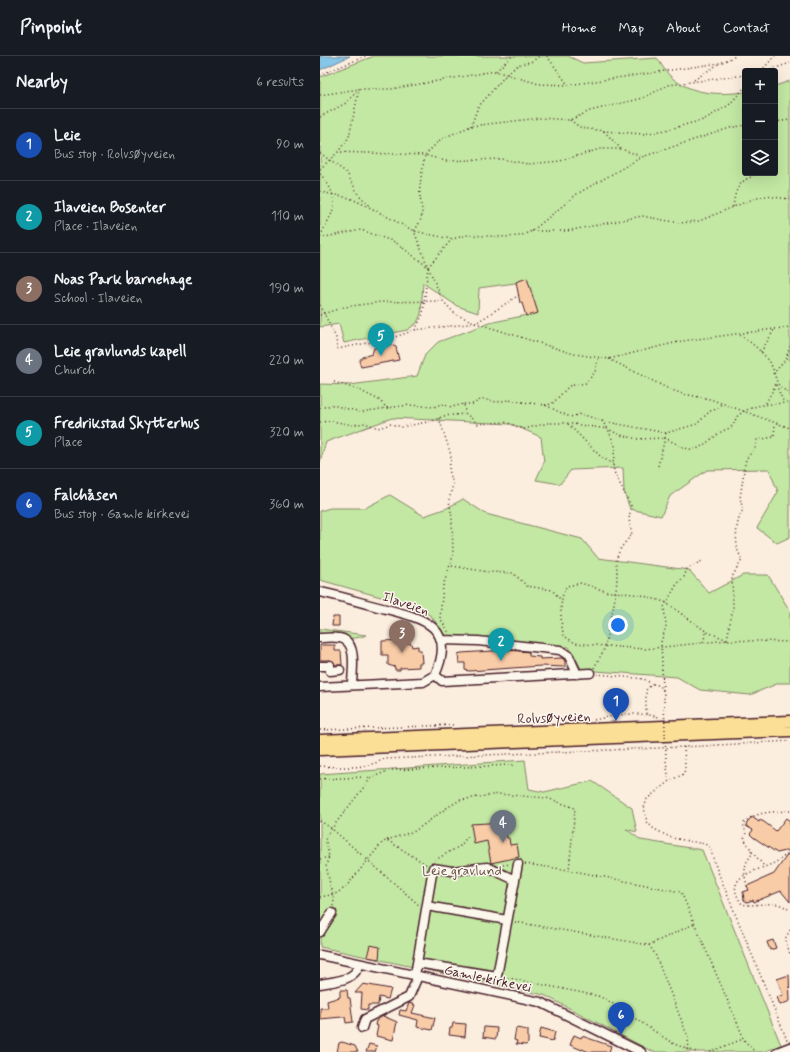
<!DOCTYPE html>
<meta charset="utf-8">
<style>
body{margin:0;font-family:Mynerve,sans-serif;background:#242831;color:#f1f3f6}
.controls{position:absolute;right:12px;top:12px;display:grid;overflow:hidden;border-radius:4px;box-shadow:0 4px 16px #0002}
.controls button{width:36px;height:36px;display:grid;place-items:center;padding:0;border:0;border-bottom:1px solid #363941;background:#171b24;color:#f1f3f6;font:20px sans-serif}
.you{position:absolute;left:298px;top:569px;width:14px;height:14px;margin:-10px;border:3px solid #fff;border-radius:50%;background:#1a73e8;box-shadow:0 0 0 6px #1a73e833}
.badge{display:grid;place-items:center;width:26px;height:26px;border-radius:50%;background:#2563eb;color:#fff;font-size:13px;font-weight:700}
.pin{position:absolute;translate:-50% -33px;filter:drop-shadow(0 1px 2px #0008)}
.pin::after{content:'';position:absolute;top:21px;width:14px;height:12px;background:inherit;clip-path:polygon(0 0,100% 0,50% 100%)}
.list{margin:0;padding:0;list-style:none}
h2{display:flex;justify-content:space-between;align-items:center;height:52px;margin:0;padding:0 16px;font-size:17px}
h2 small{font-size:13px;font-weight:400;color:#9ea1a6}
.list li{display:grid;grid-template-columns:26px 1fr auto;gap:12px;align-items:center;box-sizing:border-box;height:72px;padding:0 16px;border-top:1px solid #363941}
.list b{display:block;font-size:15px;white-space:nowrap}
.list p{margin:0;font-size:13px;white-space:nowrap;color:#9ea1a6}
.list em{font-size:13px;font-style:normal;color:#9ea1a6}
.icon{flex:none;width:22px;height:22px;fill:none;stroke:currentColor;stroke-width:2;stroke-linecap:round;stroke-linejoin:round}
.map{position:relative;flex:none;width:470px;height:996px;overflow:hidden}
header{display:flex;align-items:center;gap:24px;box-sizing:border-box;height:56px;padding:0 20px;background:#171b24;border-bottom:1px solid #363941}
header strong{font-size:19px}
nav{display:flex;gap:22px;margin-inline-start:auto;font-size:14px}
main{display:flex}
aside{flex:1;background:#171b24}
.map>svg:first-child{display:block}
</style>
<header>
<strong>Pinpoint</strong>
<nav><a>Home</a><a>Map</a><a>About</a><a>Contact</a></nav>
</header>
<main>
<aside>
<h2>Nearby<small>6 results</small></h2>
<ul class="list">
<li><span class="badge" style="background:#1a4fb4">1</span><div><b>Leie</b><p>Bus stop · Rolvsøyveien</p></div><em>90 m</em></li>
<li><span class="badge" style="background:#0f9aa8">2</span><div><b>Ilaveien Bosenter</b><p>Place · Ilaveien</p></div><em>110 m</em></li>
<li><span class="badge" style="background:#8d6e63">3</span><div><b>Noas Park barnehage</b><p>School · Ilaveien</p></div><em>190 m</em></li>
<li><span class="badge" style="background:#6b7280">4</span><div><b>Leie gravlunds kapell</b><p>Church</p></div><em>220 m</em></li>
<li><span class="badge" style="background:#0f9aa8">5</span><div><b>Fredrikstad Skytterhus</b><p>Place</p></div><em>320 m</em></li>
<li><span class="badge" style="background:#1a4fb4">6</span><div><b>Falchåsen</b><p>Bus stop · Gamle kirkevei</p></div><em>360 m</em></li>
</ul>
</aside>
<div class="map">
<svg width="470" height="996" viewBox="0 0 470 996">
<rect width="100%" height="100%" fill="#fbeede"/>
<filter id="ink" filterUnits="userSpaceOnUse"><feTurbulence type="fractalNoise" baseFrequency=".025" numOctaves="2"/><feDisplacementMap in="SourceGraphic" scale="8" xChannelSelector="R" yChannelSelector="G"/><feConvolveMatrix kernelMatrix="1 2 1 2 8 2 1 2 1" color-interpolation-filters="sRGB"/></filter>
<g filter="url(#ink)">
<path fill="#c2e8a3" stroke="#868467" d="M54,0h194l15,7 74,-5c4,6 8,13 13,18 21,19 49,19 75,16v81h30v-87l15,-5v456l-13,6 -20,-15 21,-36 -9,-23 -62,1 -37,26 -9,20 -31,-7 -6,-17 -1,-24 -52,2 -11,14 -24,-4 8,-18 -3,-25 -30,-13 -119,-6 -66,24 -6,20v-78l30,1 67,-9 8,-21 13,-13 51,-19 48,-10 -10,-34 -12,4 -36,5 -1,25 -21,-7 -34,-23 -2,31 -4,9 -10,7 -63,13 -5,-19 -19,3v-250z
M70,439l34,21 23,-8 16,-9 23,15 96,25 16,19 91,12 20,23 34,-18h25l22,36v72h-11l-29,12 -50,-5 -23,-13 -95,-7 -13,-23 -120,-5 -17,-25 -12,-9 -100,-28v-69l10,-3h35z
M0,573l46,6c-14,7 -31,1 -46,-1z
M205,704l4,29 15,3 48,-11 40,27 5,24 -11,-3 15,11 61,10 79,195 -18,7h-110l-109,-57 -224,-48v-173z"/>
<path fill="#86c7e7" stroke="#6e849c" d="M0,0h30l-30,14z"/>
<path fill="#f9cca8" stroke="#4a1f2b" d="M207,222l11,35 -12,3 -4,-13h-2l-4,-21z
M69,288l7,3 3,13 -38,7 -2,-6 3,-4 10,-3 2,-6z
M13,561h6v9h-7z
M83,584v3h8l1,4 6,-1v4h3l1,13h-3v4l-19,1v2h-5v-3l-7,-2v-10h-6v-14z
M0,589h15v6h6l1,14h-7l-5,-5h-10z
M188,594l21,2v4l11,1v2l22,-1 3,3v6l-24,-1 -72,5 -4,-1v-7h-6l-1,-9 3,-1z
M432,761l7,5 1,-2 4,2 12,9 10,-13 4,3v29l-13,3 -24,-16 -3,-3 3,-4 -7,-4 1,-4z
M184,766l3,16h2l1,7 7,-1 2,13 -28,6 -4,-22 -13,3 -3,-20z
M470,795v51l-9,-11 -27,11 -1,-2 -6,2 -3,-2 -1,-8 6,-2 -2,-4 27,-12z
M453,884l3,8 -6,2 -3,-8z
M50,889l10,2 -1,12 -12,-2z
M469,919l1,26 -10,4 -3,-8 6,-2 -6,-16z
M43,928l28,5 -3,10 -9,-2 -1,8h-10v5l-7,-1 1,-16h-7z
M20,934h7l1,8h2l3,24 -7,1 -1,-6h-3l-22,2v-11h8l-1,-7 13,-4z
M89,947l6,2 -3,8 23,5 -3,12 -15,-3 1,-7 -19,-5 1,-5 6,1z
M63,960l14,6 -4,18 -17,-4 2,-10 -3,-1 1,-4z
M133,967l13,1 -1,13 -16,-2 1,-7h2z
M164,971l13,1 -1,11 -13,-2z
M196,972l12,2v13l-2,2 -10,-1 1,-3 -3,-1z
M221,972l14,4 -2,9 -14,-3z
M254,979l7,3 1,-2 29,10 -2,6h-20l-7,-3v1l-12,-5z
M22,986l13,4 3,6h-21l2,-9z
M49,988l8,2 -2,6h-9z"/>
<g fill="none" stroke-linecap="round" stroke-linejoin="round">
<g stroke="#4a1f2b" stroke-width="11">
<path id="minor" d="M0,536c21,4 41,11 62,16 39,10 76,17 53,67l-12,7 -103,5
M0,582c7,0 19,-2 25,2 12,7 7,33 7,45
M121,584l37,1 82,9 9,6 8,18
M10,609v6l10,-1
M0,610h10
M115,619l7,6 148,-8
M107,850l80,14
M0,876l12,-19
M0,899l220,47 101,50
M97,907l80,13 21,-112
M95,919l18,-107 19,3 35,-4 28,13
M0,928c16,-3 34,-3 40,-20
M42,972l3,-9 44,-22 9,-21
M457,996l13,-5"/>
</g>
<g stroke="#4a1f2b" stroke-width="13">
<path id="major" d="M0,684l470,-19
M0,694l470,-19"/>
</g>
<path stroke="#4a1f2b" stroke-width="1.5" stroke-dasharray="1 3" stroke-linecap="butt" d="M227,0l21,29
M176,15l16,-15
M441,15l14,-15
M447,15l23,-8
M0,19l46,-19
M374,24l26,-17
M0,39l39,-6h32l104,-18 44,13 29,1 152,-22 16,-7
M0,61l26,-14 13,-14 -10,48 -11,15
M250,64l11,8 23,3 39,3 23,-4 37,-10 26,-15 16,-18
M455,66l15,-2
M151,70l7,-19 28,-32 12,-10 15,-4 6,-5
M284,75l17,18 20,7
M0,97l27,20 11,21 12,12
M0,113l18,-17 87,3 16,-16 30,-13 69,-8 30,2 20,-9 53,-13 25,-13 77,-10
M0,118c8,8 17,23 13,35 -2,9 -10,19 -13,29
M0,136l30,6 21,10 43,23 37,8
M413,151c2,-15 4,-25 20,-31l1,-3
M212,175h35l75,-15 38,7 19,-2 54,-22 12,-3 25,3
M0,182l41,-8 34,12 33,25 15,34 12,13 21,9 98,31 35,5 73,-18 108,-14
M108,211l24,-28 16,-4 37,2 15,-1 12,-5 45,-37 65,-37 88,-29 15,-3
M0,249l16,33 1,11 55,-11 23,-8 61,-7 43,-28
M0,259l24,-8 37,-5 61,-1
M95,274l8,-16 5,-47 -14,-36c15,-20 4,-24 6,-45 1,-10 3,-21 5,-31l20,6 56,-2 27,5 32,-3 40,-12h21
M420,279c12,8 22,16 30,28 8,13 2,22 20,30
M441,296l13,-22
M289,303l60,30 14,5 27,5 80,29
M453,318l13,-15 4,-13
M14,326l25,8 20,10 8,8 22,-3 25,2 7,-3 11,3 12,-3 1,9 13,11 27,-2 19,7 24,-6h18l42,6 12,6 18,4 27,-1 1,-5 31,-9 13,-13 7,-2 5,-6
M456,329l8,18
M446,347l10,-19
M144,348h9l9,-5 15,3 11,-2 37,5 25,12 11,-3 16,5 5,2 6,8 7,17 -2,18 1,8 17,34 -2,13 3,16c-5,5 -12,12 -14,20 -3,6 -1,11 -1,18 0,12 -2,28 -5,40 -2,12 -6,21 -6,33l-31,-3 -11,-7c-4,-11 -5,-42 3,-50l14,-3 27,9h7l26,3 24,7 42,30 21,8
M225,349l7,-1 17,-18 17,-3 9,-11 3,-13
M0,352l12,-3 29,7 26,-4
M119,362l12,37 -2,15 4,14 -4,16 3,18 1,38 -10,30 -3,32 9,15
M282,365l64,12
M0,366l12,-1 20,4 13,-2 13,5 13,-4 11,3 30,-6 12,-5 20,-2
M248,368l33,33 12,7
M338,410l7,-28c33,17 27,15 56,-6 3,-2 7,-3 10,-5 4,-3 4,-10 9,-13 15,-11 33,-10 50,-11
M132,510l36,6 25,1 14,13 25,4 9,10
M407,583l6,-31 -1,-31 10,-17c-1,-3 -3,-6 -4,-9 -3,-12 -2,-31 5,-41l-3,-12 5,-34 1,-5 9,-11 2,-8 17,-3 1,-14
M383,586l2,-6v-5
M274,612l12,-22 39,3 83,-9 62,2
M277,618l47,5 8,5 -6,6v24
M333,628c11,1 11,8 11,17
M343,634l-2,-48 5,-16 -2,-19 13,-23 7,-7 3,-8 15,-8
M274,664c22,-5 42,-9 65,-3
M0,674l134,-5
M364,691l1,20 -1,7 -15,7 -22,18 -3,9 3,14 7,7 18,9 33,6 5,4 6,19 71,173
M346,705l3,20
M0,710c22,1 44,4 64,-7l300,-12 106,-6
M0,723l45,-2 6,1
M0,765l11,7 88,77
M67,784l28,-9 33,-24 12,-7 38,-6 49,4 28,10 -6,62
M432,796l12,14
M467,798c-4,3 -8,7 -13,9 -18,9 -53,12 -32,41 16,4 35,-7 48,7
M0,803l9,-2
M115,804l25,-14 9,-11
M205,808l44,6 112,22 61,142 1,5 12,13
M183,809l8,-1
M427,830c-1,-5 -3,-12 -2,-16 1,-18 15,-10 -1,-31l2,-6 -3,-9c11,-13 30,-12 47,-13
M12,838l-6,-29 3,-8 -4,-20 46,-59 19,-8 123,-5
M0,841l15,-3 10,-6 37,-45 5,-3 40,25
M13,850l2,-12
M195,866l134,23 47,-22
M470,874l-5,9 5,15
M329,889l6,9 33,83 1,14
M184,921l94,19 9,4 67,44 22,8
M390,996l33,-13"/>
<use href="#minor" stroke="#fbf7ec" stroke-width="8"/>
<use href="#major" stroke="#fbdf96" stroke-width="10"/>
<path stroke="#4a1f2b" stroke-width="1.5" stroke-dasharray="1 3" stroke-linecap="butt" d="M344,645l2,60"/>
</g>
</g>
<g text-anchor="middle" stroke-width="3" stroke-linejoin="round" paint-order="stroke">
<g font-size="14" fill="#4a1f2b" stroke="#fbf7ec">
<text transform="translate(86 547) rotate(19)" y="5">Ilaveien</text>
<text transform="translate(234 661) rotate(-2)" y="5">Rolvsøyveien</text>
<text transform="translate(168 922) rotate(12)" y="5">Gamle kirkevei</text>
</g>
<g font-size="14" fill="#685149" stroke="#fbf7ec">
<text x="142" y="819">Leie gravlund</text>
</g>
</g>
</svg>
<div class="controls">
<button>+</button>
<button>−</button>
<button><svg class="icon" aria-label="layers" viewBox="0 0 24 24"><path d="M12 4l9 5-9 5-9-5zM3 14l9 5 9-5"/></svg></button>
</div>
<div class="you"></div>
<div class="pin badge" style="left:296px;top:665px;background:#1a4fb4">1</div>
<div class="pin badge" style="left:181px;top:605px;background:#0f9aa8">2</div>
<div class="pin badge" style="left:82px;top:597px;background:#8d6e63">3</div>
<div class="pin badge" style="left:183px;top:787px;background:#6b7280">4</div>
<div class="pin badge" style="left:61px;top:300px;background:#0f9aa8">5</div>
<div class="pin badge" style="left:301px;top:979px;background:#1a4fb4">6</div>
</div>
</main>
